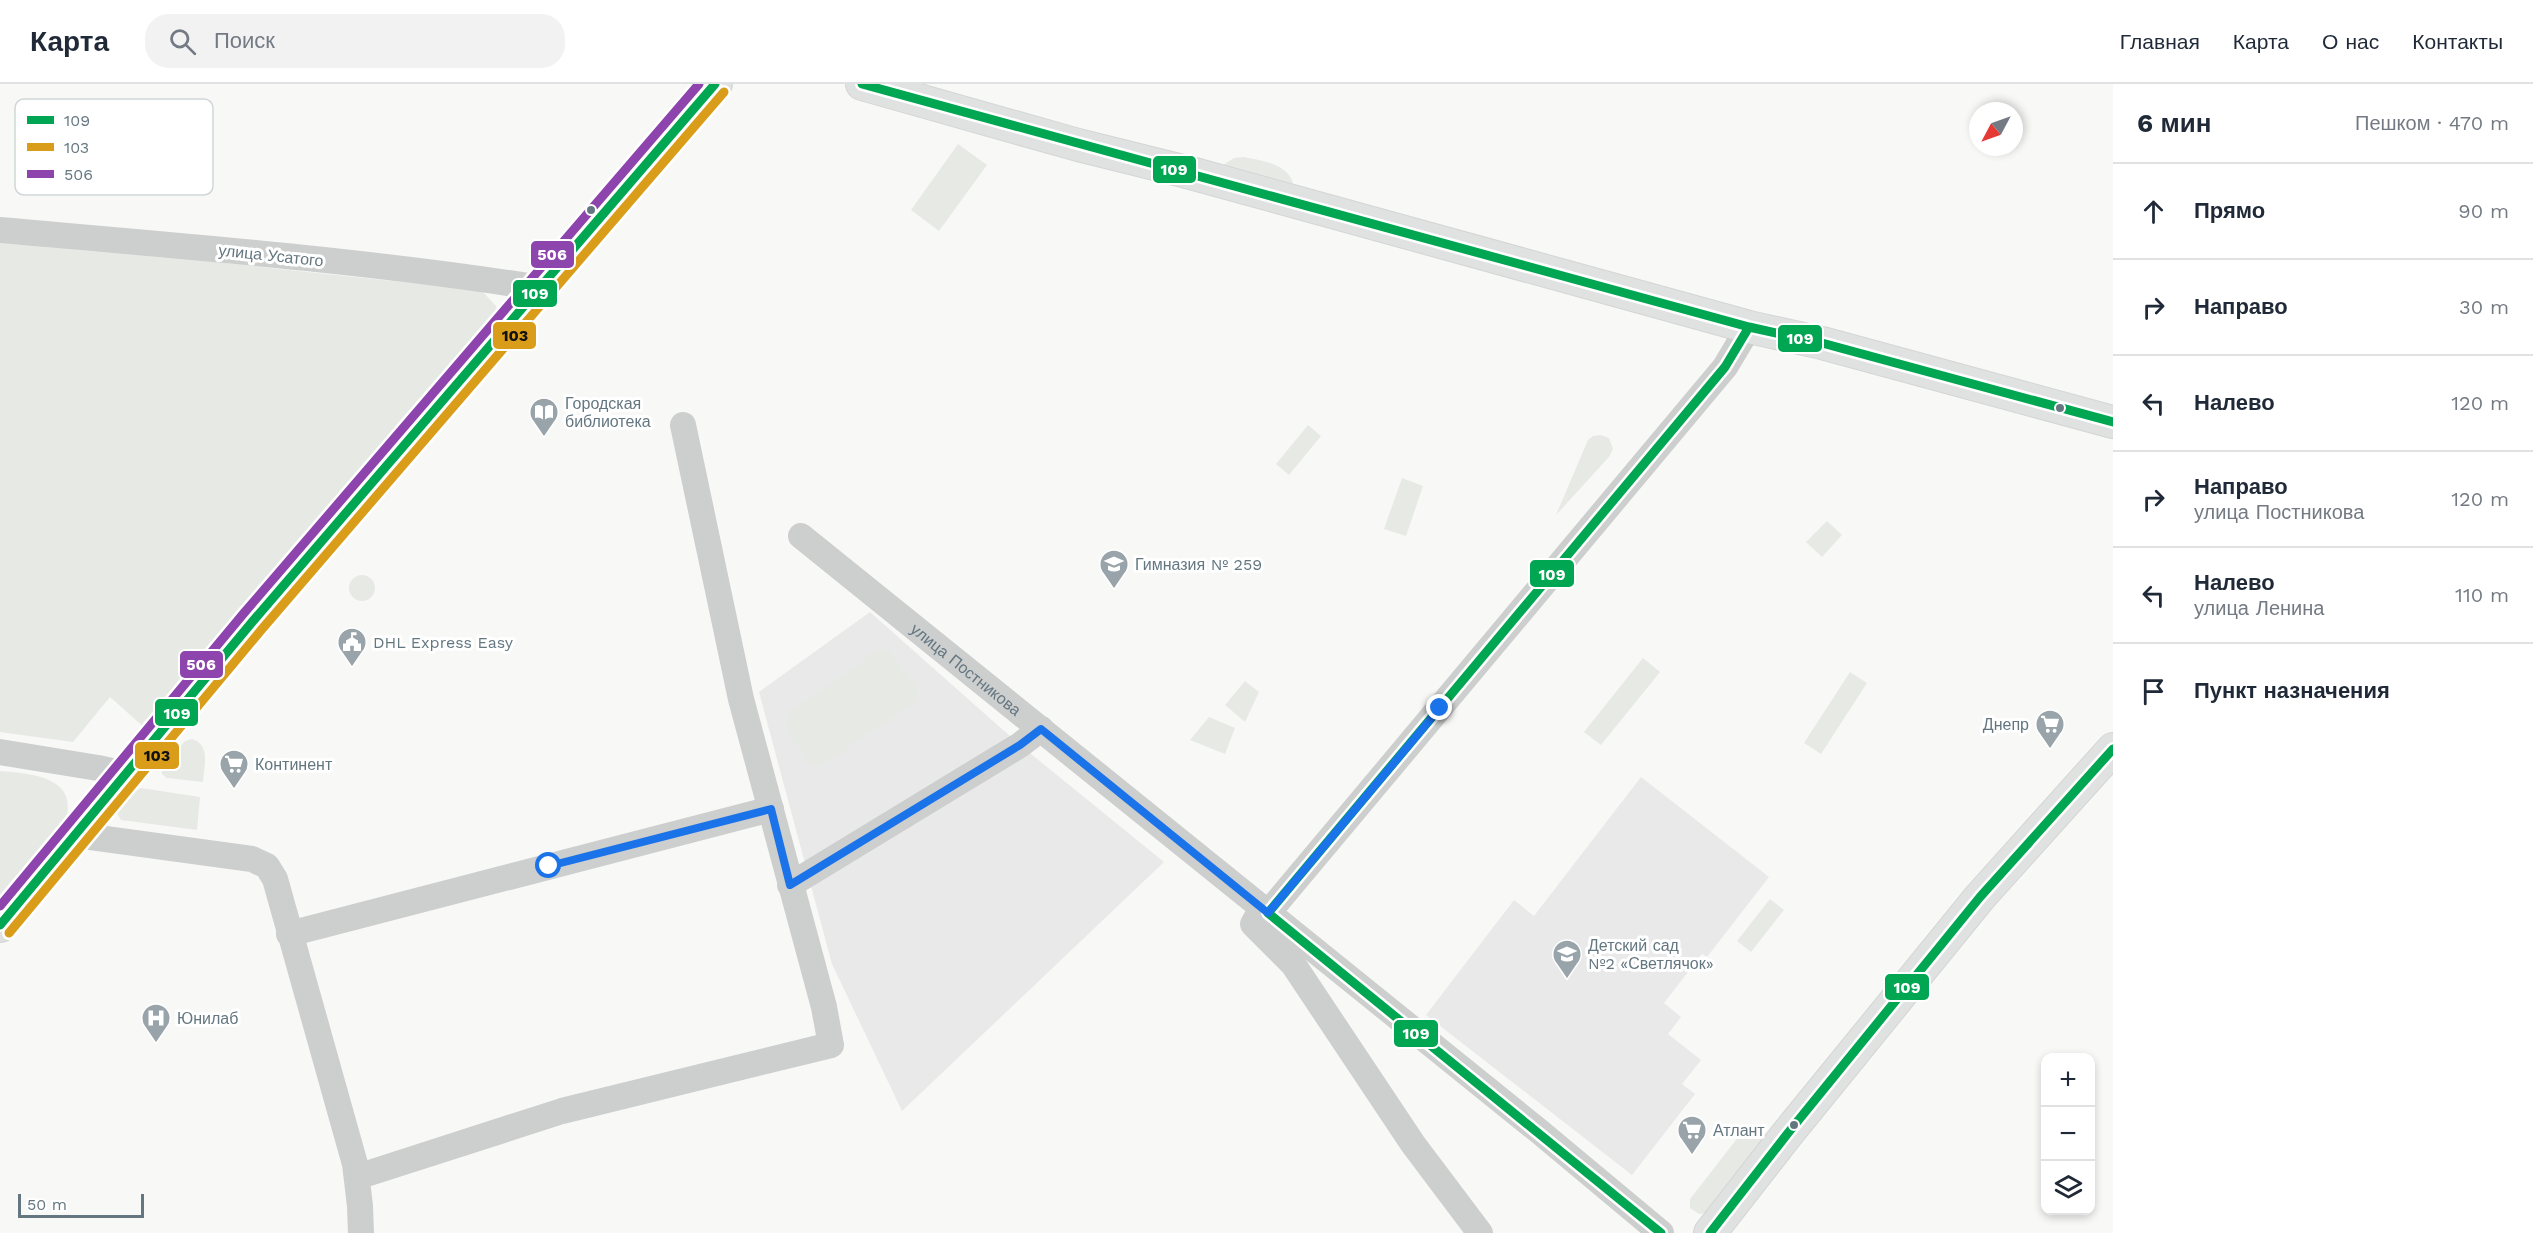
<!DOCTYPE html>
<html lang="ru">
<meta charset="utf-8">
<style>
body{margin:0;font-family:"Work Sans",sans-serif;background:#f2f2f3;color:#1f2937}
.controls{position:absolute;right:18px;bottom:18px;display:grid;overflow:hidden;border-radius:12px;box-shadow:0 3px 9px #0003}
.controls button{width:54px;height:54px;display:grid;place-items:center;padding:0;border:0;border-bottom:2px solid #e0e1e3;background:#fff;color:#1f2937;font:30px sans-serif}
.compass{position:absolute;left:1969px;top:18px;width:54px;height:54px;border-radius:50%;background:#fff;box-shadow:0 3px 9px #0003;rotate:229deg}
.scale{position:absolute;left:18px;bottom:15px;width:126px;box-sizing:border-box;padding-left:6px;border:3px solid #647781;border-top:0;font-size:16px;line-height:21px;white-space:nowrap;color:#647781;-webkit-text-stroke:4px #fff;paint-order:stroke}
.stop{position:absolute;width:18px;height:18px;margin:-14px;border:4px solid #1a73e8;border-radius:50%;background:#fff}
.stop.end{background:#1a73e8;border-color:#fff;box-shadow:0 2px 6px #0008}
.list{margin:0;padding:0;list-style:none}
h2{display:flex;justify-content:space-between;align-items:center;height:78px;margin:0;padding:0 24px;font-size:26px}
h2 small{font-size:20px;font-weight:400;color:#747a83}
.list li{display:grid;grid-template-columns:39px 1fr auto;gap:18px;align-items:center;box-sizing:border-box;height:96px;padding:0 24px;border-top:2px solid #e0e1e3}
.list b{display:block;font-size:22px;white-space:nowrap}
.list p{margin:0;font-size:20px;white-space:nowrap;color:#747a83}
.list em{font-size:20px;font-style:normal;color:#747a83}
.icon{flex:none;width:33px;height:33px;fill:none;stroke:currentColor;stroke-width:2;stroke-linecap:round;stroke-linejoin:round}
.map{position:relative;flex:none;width:2113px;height:1149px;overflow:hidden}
header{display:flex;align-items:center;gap:36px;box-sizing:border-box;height:84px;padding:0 30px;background:#fff;border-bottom:2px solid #e0e1e3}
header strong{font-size:28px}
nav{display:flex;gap:33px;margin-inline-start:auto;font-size:21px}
.search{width:420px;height:54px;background:#f2f2f3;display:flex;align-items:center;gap:15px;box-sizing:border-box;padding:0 21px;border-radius:24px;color:#747a83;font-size:22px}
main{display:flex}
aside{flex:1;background:#fff}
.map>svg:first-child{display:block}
</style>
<header>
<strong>Карта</strong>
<div class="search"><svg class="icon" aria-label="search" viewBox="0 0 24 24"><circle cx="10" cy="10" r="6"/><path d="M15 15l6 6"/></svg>Поиск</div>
<nav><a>Главная</a><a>Карта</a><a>О нас</a><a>Контакты</a></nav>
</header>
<main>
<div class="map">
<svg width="2113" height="1149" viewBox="0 0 2113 1149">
<rect width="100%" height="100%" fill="#f8f8f7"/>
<path fill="#e8e9e8" d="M870,528l150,133 144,117 -262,249 -70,-147 -73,-272z
M1641,693l128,100 -62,80 -5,-3 -38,49 17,14 -13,17 33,26 -19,24 13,10 -63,81 -206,-160 88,-115 20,16z"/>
<path fill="#e7eae4" d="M958,60l29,21 -48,66 -28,-21z
M1244,73c17,4 43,6 49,26l-4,4 -69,-20 14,-9z
M0,155l477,51 7,3 12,13 -1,11 -349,412 -36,-32 -37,45 -73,-10z
M1308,341l13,11 -32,39 -13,-11z
M1601,351l8,3 4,11 -4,8 -53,58 32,-75 5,-4z
M1402,394l21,8 -17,50 -22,-7z
M1827,437l15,14 -20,22 -16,-15z
M349 504a13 13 0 1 1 26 0a13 13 0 1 1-26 0Z
M880,565l9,2 29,37 1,8 -8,9 -88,59 -8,1 -7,-4 -21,-31 -1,-9 4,-9z
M1643,574l17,14 -59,73 -17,-13z
M1850,588l17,11 -46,71 -17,-11z
M1245,597l14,11 -14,30 -20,-17z
M1209,633l26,11 -10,26 -35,-14z
M192,655c19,6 12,27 11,43l-36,-4 -5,-4v-7l23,-26z
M0,687c34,3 82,6 64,55l-64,78z
M141,704l59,9 -3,33 -76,-10 -4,-7c5,-9 14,-22 24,-25z
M1770,815l14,11 -33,42 -14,-11z
M1754,1041l11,9 1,8 -59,71 -8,1 -9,-6v-9l56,-72z"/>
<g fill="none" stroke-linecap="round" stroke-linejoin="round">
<g stroke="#d4d5d5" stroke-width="34">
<path id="major" d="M862,0l216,61 109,27 562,155 73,16 291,79
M1710,1149l78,-100 192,-236 133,-148"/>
</g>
<g stroke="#d5d6d6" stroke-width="36">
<path id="highway" d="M0,841l253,-304 462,-537"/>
</g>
<g stroke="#cdcece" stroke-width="26">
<path d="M0,146c181,16 362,30 541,58"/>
<path id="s1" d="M801,452l739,596 121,101"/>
<path d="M0,668l98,16 27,6"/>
<path d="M76,751l176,24 15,7 8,13 80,285 5,42 1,27"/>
<path d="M790,801l230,-140 21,-16"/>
<path d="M1262,824l-9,16 40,40 120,180 67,89"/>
<path d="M1268,829l457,-546 24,-40"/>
<path d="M289,850l482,-125"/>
<path d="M357,1093l205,-66 269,-66 -7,-38 -83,-308 -58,-274"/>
</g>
<use href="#major" stroke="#e0e1e1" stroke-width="32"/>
<use href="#highway" stroke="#e0e1e1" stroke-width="33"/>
<g stroke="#fff" stroke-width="14">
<path id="bus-1" d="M862,0l887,243 73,16 291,79
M0,841l253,-304 462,-537
M1661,1149l-393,-320 457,-546 24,-40
M1710,1149l78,-100 192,-236 133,-148"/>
</g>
<g stroke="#fff" stroke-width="14">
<path id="bus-2" d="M9,849l253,-304 462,-537"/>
</g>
<g stroke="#fff" stroke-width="14">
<path id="bus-3" d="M0,822l244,-293 455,-529"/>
</g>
<use href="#bus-1" stroke="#00a651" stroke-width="9"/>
<use href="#bus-2" stroke="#da9d1a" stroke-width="9"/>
<use href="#bus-3" stroke="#8e44ad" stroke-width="9"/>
</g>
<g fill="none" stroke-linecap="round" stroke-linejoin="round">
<path stroke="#1a73e8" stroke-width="8" d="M549,782l222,-57 19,76 230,-140 21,-16 227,184 172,-205"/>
</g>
<defs>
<g id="library-pin" transform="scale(1.5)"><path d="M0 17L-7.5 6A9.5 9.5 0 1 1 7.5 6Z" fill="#98a4aa" stroke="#fff"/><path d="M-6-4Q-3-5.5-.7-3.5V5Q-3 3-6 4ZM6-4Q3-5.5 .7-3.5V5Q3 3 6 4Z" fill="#fff"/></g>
<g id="school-pin" transform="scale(1.5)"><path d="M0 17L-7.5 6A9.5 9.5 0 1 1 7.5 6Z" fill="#98a4aa" stroke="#fff"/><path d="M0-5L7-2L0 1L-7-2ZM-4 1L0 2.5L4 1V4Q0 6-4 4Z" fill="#fff"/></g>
<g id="civic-pin" transform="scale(1.5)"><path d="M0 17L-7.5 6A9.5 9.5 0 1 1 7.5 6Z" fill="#98a4aa" stroke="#fff"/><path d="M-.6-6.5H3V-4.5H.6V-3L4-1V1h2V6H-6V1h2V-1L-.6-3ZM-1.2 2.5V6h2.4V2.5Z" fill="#fff"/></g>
<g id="supermarket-pin" transform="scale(1.5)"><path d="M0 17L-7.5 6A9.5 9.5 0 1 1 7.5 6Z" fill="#98a4aa" stroke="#fff"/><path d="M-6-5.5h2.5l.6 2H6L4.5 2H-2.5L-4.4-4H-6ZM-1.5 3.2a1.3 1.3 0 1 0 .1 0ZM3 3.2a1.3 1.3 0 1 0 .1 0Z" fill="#fff"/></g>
<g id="hospital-pin" transform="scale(1.5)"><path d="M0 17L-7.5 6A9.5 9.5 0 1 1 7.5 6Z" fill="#98a4aa" stroke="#fff"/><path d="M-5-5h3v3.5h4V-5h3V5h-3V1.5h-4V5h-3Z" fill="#fff"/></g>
</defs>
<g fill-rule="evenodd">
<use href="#library-pin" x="544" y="328"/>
<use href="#school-pin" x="1114" y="480"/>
<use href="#civic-pin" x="352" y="558"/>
<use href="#supermarket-pin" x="2050" y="640"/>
<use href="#supermarket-pin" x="234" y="680"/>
<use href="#school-pin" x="1567" y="870"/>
<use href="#hospital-pin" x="156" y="934"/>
<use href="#supermarket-pin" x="1692" y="1046"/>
</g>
<g fill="#647781" stroke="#fff" stroke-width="2">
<circle cx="591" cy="126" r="5"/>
<circle cx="2060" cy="324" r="5"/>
<circle cx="1794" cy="1041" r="5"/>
</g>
<g text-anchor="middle" stroke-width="6" stroke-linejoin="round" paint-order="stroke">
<g font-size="16" fill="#647781" stroke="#fff">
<text transform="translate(271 171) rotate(6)" y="6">улица Усатого</text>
<text dy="6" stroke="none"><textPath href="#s1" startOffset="212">улица Постникова</textPath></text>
</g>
<g font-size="16" fill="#647781" stroke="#fff" text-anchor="start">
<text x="565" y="325">Городская<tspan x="565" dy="18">библиотека</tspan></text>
<text x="1135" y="486">Гимназия № 259</text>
<text x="373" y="564">DHL Express Easy</text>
<text x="2029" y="646" text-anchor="end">Днепр</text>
<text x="255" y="686">Континент</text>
<text x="1588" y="867">Детский сад<tspan x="1588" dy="18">№2 «Светлячок»</tspan></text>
<text x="177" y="940">Юнилаб</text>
<text x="1713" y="1052">Атлант</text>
</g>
</g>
<rect x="15" y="15" width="198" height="96" rx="9" fill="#fff" stroke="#d0d6d9" stroke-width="1.5"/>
<rect x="27" y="32" width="27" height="8" fill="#00a651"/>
<rect x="27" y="59" width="27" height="8" fill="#da9d1a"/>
<rect x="27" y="86" width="27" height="8" fill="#8e44ad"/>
<g font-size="16" fill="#647781">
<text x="64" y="42">109</text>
<text x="64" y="69">103</text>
<text x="64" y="96">506</text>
</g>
<g stroke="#fff" stroke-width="2">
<rect x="1152" y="71" width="45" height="29" rx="6" fill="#00a651"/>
<rect x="530" y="156" width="45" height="29" rx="6" fill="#8e44ad"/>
<rect x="512" y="195" width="46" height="29" rx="6" fill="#00a651"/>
<rect x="492" y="237" width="45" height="29" rx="6" fill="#da9d1a"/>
<rect x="1777" y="240" width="46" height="29" rx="6" fill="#00a651"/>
<rect x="1529" y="475" width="46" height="29" rx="6" fill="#00a651"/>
<rect x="179" y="566" width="45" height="29" rx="6" fill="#8e44ad"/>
<rect x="154" y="614" width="45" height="29" rx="6" fill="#00a651"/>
<rect x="134" y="657" width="46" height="29" rx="6" fill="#da9d1a"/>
<rect x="1884" y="889" width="46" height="28" rx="6" fill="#00a651"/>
<rect x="1393" y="935" width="46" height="29" rx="6" fill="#00a651"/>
</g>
<g font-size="16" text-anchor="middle" font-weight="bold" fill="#fff">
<text x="1174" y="91">109</text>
<text x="552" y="176">506</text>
<text x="535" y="215">109</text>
<text x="1800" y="260">109</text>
<text x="1552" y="496">109</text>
<text x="201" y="586">506</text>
<text x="177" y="635">109</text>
<text x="1907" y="909">109</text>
<text x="1416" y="955">109</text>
</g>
<g font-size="16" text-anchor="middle" font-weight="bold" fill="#111">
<text x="515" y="257">103</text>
<text x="157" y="677">103</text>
</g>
</svg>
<div class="controls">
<button>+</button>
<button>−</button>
<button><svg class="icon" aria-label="layers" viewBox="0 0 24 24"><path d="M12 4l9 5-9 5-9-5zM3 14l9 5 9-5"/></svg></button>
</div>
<svg class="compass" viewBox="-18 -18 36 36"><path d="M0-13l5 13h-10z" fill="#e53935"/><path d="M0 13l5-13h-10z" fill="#747a83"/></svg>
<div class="scale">50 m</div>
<div class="stop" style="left:549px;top:782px"></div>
<div class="stop end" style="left:1440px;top:624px"></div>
</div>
<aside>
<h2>6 мин<small>Пешком · 470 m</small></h2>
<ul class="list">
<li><svg class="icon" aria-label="ahead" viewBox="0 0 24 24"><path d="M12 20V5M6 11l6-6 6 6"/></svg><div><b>Прямо</b></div><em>90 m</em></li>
<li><svg class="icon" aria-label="right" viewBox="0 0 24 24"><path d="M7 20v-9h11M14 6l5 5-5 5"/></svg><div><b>Направо</b></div><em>30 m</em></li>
<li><svg class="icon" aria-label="left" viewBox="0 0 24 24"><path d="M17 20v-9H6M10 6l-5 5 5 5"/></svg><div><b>Налево</b></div><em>120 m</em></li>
<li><svg class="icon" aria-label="right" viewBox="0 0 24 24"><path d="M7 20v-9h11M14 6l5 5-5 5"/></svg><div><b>Направо</b><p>улица Постникова</p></div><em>120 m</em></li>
<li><svg class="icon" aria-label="left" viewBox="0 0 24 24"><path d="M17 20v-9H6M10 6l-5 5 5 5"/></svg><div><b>Налево</b><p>улица Ленина</p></div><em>110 m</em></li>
<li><svg class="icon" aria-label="arrive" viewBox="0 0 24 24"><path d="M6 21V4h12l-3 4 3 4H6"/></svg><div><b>Пункт назначения</b></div></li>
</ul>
</aside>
</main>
